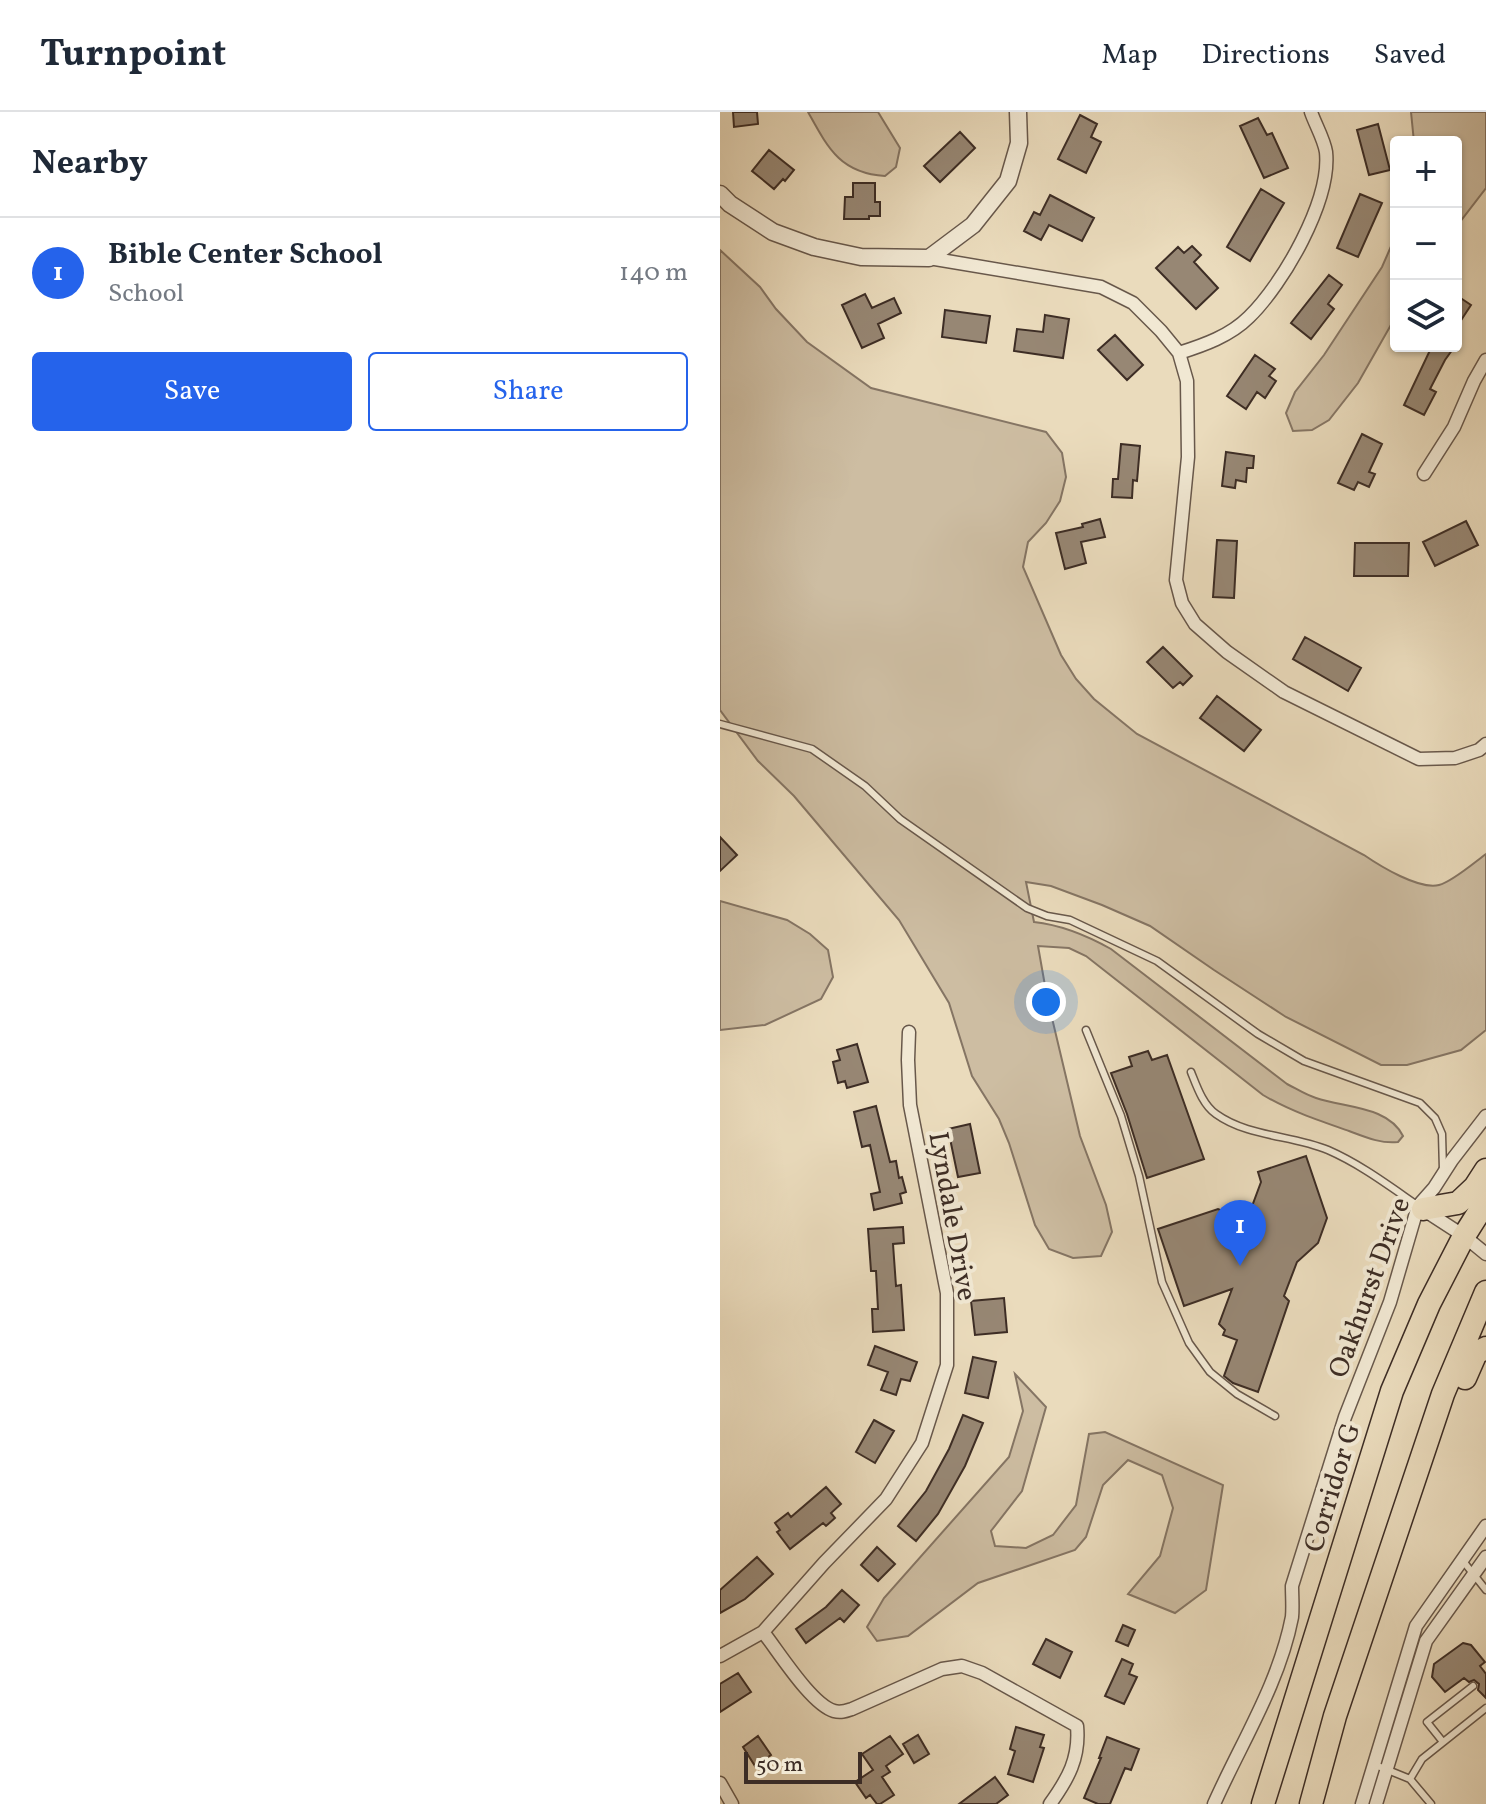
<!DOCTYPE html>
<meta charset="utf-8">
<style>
body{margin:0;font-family:Vollkorn,serif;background:#f6f6f7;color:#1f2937}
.controls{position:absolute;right:24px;top:24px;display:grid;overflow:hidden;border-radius:8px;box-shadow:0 2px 6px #0004}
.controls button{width:72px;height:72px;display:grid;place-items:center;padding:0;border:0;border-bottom:2px solid #e0e1e3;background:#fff;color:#1f2937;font:40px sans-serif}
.scale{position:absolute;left:24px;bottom:20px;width:118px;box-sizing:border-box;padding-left:8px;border:4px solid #3d2d25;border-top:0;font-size:22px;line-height:28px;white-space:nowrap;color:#3d2d25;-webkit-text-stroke:6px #f1e8d3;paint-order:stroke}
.you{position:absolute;left:326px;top:890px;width:28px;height:28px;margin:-20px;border:6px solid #fff;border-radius:50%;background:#1a73e8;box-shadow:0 0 0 12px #1a73e833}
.badge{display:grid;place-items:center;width:52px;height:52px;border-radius:50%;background:#2563eb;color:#fff;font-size:26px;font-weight:700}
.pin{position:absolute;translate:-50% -66px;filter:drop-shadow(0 2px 4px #0008)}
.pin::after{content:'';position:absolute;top:42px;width:28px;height:24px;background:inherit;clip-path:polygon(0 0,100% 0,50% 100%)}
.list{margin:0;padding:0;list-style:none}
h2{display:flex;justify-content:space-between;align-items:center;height:104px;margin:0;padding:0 32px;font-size:34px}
h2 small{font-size:26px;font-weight:400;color:#747a83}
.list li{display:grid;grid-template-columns:52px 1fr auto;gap:24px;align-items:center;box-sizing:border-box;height:112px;padding:0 32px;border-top:2px solid #e0e1e3}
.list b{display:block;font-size:30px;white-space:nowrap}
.list p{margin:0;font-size:26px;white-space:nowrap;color:#747a83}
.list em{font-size:26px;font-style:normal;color:#747a83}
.actions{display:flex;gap:16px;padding:24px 32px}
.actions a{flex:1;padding:18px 0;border:2px solid #2563eb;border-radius:8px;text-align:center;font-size:28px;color:#2563eb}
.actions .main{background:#2563eb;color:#fff}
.icon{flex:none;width:44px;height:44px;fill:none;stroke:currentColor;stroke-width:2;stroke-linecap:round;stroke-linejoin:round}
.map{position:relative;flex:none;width:766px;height:1692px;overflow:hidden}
header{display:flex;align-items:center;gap:48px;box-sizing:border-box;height:112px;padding:0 40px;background:#fff;border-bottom:2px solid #e0e1e3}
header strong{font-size:38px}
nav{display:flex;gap:44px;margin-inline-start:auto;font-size:28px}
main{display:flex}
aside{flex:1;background:#fff}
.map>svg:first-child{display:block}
</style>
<header>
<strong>Turnpoint</strong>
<nav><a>Map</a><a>Directions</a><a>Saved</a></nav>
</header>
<main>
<aside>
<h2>Nearby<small></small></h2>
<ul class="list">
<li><span class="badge">1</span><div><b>Bible Center School</b><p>School</p></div><em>140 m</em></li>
</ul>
<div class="actions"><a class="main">Save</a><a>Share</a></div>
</aside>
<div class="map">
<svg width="766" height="1692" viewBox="0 0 766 1692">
<rect width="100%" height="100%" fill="#eadbbc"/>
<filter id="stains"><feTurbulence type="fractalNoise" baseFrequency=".0025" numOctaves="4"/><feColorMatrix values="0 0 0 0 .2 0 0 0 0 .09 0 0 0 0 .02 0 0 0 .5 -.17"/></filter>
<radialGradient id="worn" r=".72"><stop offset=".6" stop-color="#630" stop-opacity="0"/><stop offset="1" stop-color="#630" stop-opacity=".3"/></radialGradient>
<path fill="#cdbda2" stroke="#857564" stroke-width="2" d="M88,0h70l22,36 -4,19 -11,9c-45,-3 -57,-28 -77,-64z
M691,0h75v76l-30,39v-85h-42z
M676,123v81l-38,67 -29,37 -17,10 -19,1 -7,-18 9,-21 29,-37 58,-88z
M0,138l40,37 16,22 31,33 64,46 175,44 16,21 4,24 -6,24 -14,22 -18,19 -5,25 38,88 15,24 18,20 43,35 227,121c16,11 55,35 75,30 13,-3 36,-23 47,-31v176l-25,20 -54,15h-26l-95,-48 -72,-47 -64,-44 -48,-21 -51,-19 -25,-4 8,40c28,3 52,13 77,27l176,135c10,5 19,11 29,14 29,10 72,8 87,38l-5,6c-17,2 -33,-5 -49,-11 -29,-10 -59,-20 -86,-36l-177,-139 -17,-8 -31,-2 9,51 33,139 26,69 6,27 -11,24 -28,2 -24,-9 -14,-24 -26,-82 -10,-24 -27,-43 -23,-73 -50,-83 -105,-124 -36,-35 -38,-51z
M0,789l67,19 23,14 18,16 5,27 -12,22 -56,26 -45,5z
M295,1262l31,33 -24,84 -31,40 4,15 31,2 27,-13 23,-30 13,-71 16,-2 118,53 -17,105 -31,23 -47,-19 32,-38 13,-48 -11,-33 -34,-15 -25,25 -17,52 -11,13 -97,33 -70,53 -31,5 -10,-14 17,-29 125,-141 14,-46z"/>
<path fill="#978774" stroke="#3d2d25" stroke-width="2" d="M13,0h24l1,12 -24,3z
M360,3l17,9 -6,13 10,5 -15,31 -28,-14z
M538,6l9,17 5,-2 16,35 -24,10 -24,-52z
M658,12l12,46 -21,5 -12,-45z
M240,20l15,16 -35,34 -16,-16z
M49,38l25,20 -9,11 -2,-2 -9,10 -22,-18z
M133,71h22v19h5v14h-11v3h-25l1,-22h8z
M541,77l23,14 -34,58 -23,-14z
M640,82l22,9 -24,54 -21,-9z
M330,83l44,23 -12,23 -33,-16 -8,15 -17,-9 10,-19 6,3z
M472,134l9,9 -7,7 24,26 -22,21 -40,-41 22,-21 6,6z
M609,163l13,10 -14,19 6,5 -23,30 -20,-16z
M145,182l7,14 22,-10 7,15 -23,11 6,14 -22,10 -20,-43z
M736,183l15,10 -15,23z
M225,198l45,6 -4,27 -44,-6z
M325,203l24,4 -6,39 -49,-7 3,-22 26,3z
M395,223l28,30 -16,15 -29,-30z
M712,234h23l-10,14 -15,29 6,3 -12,23 -20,-10z
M535,243l20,14 -6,7 7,5 -11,17 -8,-6 -11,17 -19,-13z
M642,322l20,10 -13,28 6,2 -6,13 -11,-5 -4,8 -16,-7z
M401,332l19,2 -3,35 -4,-1 -1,18 -20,-1 1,-18h5z
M506,340l28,4 -1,12h-6l-1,14 -10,-2 -1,8 -13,-2z
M380,407l5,18 -24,5 5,21 -21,6 -9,-36 27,-6 -1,-3z
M746,409l12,24 -43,21 -12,-24z
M497,428l20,1 -3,57 -21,-1z
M635,431h54l-1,33h-54z
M585,525l56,31 -13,23 -55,-32z
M443,535l29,29 -9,9 -3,-3 -7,6 -26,-26z
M497,584l44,34 -17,21 -44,-33z
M0,725l17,18 -17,16z
M137,932l11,38 -21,6 -2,-7 -7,2 -5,-21 7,-2 -3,-10z
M428,939l4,9 15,-5 37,104 -57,19 -20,-64 -16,-41 21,-7 -3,-9z
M156,994l14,56 6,-1 3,17 3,-1 4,15 -6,2 2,9 -28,7 -3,-16 9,-2 -10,-47 -8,2 -8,-35z
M250,1012l10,49 -22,4 -10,-48z
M586,1044l21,62 -9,25 -21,19 -13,34 5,5 -31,91 -25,-9 -9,-7 13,-36 -14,-5 2,-5 -6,-6 13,-35 -48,17 -26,-77 60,-20 10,4 10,31 23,-62 -3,-10z
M183,1115l1,16 -11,1 3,42 5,-1 3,45 -31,2 -1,-23h6l-2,-38h-5l-3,-42z
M284,1186l3,34 -32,3 -4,-34z
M155,1234l42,16 -7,19 -9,-2 -5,16 -15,-5 7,-18 -20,-7z
M253,1245l23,5 -8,36 -23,-5z
M243,1303l20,8 -18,43 -27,48 -22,27 -18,-15 28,-35 23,-42z
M154,1308l20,11 -19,32 -19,-11z
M106,1375l15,17 -10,9 4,5 -9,8 -3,-3 -33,26 -13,-17 3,-2 -5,-7 13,-10 3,4z
M157,1435l18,17 -17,17 -17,-16z
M37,1445l16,17 -28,25 -25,14v-23z
M122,1478l17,15 -15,17 -4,-4 -34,25 -10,-14 30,-22z
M403,1513l12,5 -7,16 -12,-5z
M326,1527l26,13 -12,26 -27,-14z
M743,1531l8,2 14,17 -5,4 6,8v24l-8,-8 1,-6 -5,-4 -5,2 -5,-4 -19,14 -13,-15 2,-13z
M402,1547l11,5 -4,10 8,3 -13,27 -19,-8z
M18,1561l13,19 -31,20v-28z
M296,1615l28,8 -4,12 4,1 -11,34 -25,-8 7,-23 -5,-2z
M198,1623l11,19 -15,9 -11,-19z
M38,1624l13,19 -16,11 -12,-19z
M170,1624l13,18 -17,12 4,6 -8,5 12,18 -14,9h-3l-7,-9 -4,3 -11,-16 18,-12 -11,-16z
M387,1625l32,12 -8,21 -6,-2 -15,36h-12l-14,-6 17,-40h-2z
M275,1665l13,18 -12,9h-37z"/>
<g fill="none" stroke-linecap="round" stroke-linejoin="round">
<g stroke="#68584b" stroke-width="9">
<path id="service" d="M0,612l92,25 53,37 35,33 127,89 20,8 23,4 87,41 101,73 46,27 116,42 15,15 7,16 1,36
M366,918l35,86 18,60 23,106 27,61 21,29 27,22 38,22
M471,960c6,15 12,33 25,42 32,23 76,21 112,36 32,14 60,35 89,55
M743,1449l23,29
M723,1630l-16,-20 46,-36
M653,1652l37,15 21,25
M690,1667l12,-20 64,-51"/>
</g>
<g stroke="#68584b" stroke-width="15">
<path id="minor" d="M209,146l172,29 32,16 28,28 18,22 8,28 1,76 -12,123 6,23 13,21 32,28 57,40 135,67 36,-1 24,-8 7,-6
M459,241c25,-8 51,-17 70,-36 34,-33 82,-116 77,-165 -2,-13 -11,-28 -15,-40
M704,362l30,-47 20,-46 12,-21
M704,1098l40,26 22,18
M43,1520c16,20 48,72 71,79 7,2 12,0 18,-2l90,-40 20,-3 20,7 95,53c3,32 -9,53 -27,78
M0,1544l43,-24 61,-69 62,-64 36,-56 25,-78v-72l-37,-188 -2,-45 1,-28
M0,1671l12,21
M494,1692c27,-61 65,-120 78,-187 1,-10 0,-21 0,-31l53,-169 45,-115 28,-96 16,-18 18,-28 34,-44
M642,1692l54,-178 70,-100
M656,1692l50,-163 60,-84"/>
</g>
<g stroke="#68584b" stroke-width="19">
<path id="tertiary" d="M0,82l10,10 43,28 41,15 47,10 68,1 44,-33 35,-44 11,-38 -1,-31"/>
</g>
<g stroke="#3d2d25" stroke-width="25">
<path id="trunk" d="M703,1097l35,-6 17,-16 11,-17
M745,1266l11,-25 10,-5
M543,1692l129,-413 37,-87 35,-68 22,-35
M591,1692l24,-88 108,-322 43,-102"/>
</g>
<use href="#service" stroke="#f1e8d3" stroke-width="6"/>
<use href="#minor" stroke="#f1e8d3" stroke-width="12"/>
<use href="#tertiary" stroke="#f1e8d3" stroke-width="16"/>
<use href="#trunk" stroke="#eadbbc" stroke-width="22"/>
</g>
<g text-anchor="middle" stroke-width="8" stroke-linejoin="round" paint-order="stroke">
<g font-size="28" fill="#3d2d25" stroke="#f1e8d3">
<text transform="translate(234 1104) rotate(80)" y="10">Lyndale Drive</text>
<text transform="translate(648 1175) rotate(-70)" y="10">Oakhurst Drive</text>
<text transform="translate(611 1375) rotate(-73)" y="10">Corridor G</text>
</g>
</g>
<rect width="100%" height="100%" filter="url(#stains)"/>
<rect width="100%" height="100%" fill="url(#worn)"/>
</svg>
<div class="controls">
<button>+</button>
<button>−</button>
<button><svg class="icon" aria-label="layers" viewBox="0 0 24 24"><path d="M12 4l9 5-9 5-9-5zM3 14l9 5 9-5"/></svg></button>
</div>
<div class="scale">50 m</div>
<div class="you"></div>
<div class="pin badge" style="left:520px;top:1154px">1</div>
</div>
</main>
